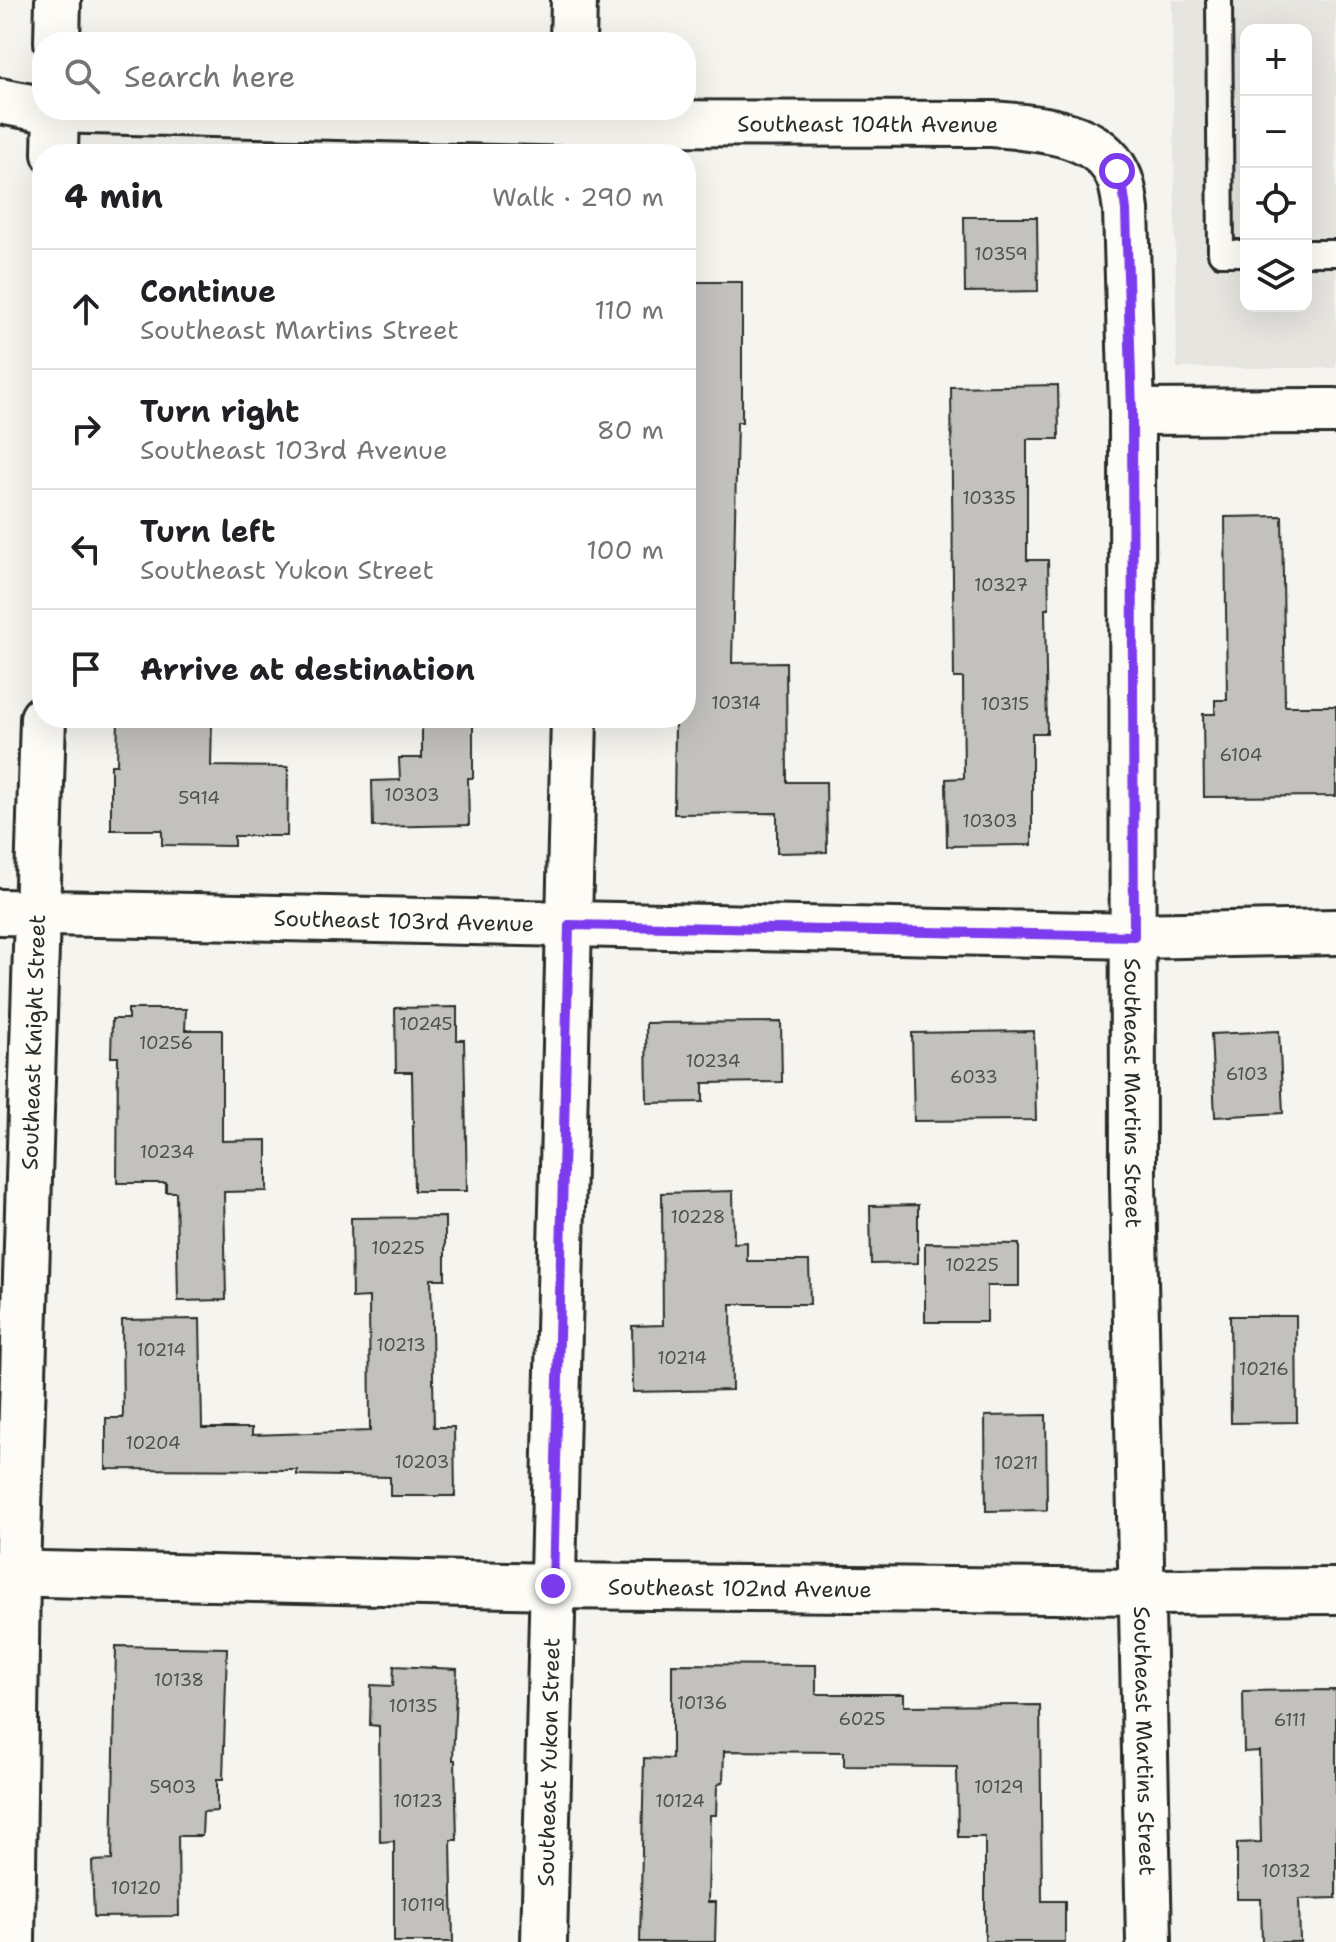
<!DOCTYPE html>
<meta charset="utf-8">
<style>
body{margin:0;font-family:"Shantell Sans",sans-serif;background:#f6f6f6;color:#202124}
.controls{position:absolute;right:24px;top:24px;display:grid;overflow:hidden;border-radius:16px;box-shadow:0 8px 32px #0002}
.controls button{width:72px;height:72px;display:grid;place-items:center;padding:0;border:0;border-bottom:2px solid #e0e0e0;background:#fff;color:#202124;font:40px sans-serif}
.stop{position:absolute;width:24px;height:24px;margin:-18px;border:6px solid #7c3aed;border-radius:50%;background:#fff}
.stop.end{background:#7c3aed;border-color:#fff;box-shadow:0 2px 8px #0008}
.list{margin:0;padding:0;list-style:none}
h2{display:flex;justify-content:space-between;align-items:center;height:104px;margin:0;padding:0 32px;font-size:34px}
h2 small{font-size:26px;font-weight:400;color:#757577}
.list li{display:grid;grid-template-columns:52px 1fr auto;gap:24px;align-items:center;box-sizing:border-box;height:120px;padding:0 32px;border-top:2px solid #e0e0e0}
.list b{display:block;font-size:30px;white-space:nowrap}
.list p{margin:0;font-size:26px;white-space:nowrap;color:#757577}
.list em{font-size:26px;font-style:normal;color:#757577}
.icon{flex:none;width:44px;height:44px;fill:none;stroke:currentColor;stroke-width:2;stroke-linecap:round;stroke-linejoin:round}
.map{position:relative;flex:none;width:1336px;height:1942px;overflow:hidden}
.search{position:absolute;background:#fff;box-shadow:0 8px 32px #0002;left:32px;top:32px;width:664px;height:88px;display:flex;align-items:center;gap:20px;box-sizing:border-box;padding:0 28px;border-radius:32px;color:#757577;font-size:30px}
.panel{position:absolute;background:#fff;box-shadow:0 8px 32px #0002;left:32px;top:144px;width:664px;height:584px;border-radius:32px}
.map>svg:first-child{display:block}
</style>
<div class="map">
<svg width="1336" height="1942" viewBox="0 0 1336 1942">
<rect width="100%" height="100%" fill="#f5f4ef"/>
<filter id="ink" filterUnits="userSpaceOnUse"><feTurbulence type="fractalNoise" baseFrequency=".0125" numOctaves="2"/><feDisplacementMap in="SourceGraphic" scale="16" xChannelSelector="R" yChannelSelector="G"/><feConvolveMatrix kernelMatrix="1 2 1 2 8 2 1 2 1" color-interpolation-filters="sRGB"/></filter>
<g filter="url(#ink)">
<path fill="#e6e5e0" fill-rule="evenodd" d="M1172,0h164v368h-159zM1246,30h60v276h-60z"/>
<path fill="#c2c1be" stroke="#2b2b2b" stroke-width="2" d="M964,217h73l1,74 -73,1z
M686,282h56v140h-5l-5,241 54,-1 1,120h39l1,70 -50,1v-40l-103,1 1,-96h11z
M1058,385l1,54h-32v121h21l1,49h-4l2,124h-15v112l-85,1 -1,-67 18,-1 -1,-100h-9l-3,-291z
M1282,516l3,190h51v90l-132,1 -1,-83h12v-14h12l-2,-183z
M118,718h94l-1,48 77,1 -1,69h-53v10l-72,-1v-15h-51v-65h6z
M422,718h51v60h-5l1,47 -96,2 -1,-46 28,-1 -1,-22h23z
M457,1007v33h7l3,151h-53l-2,-119h-16l-1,-64z
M128,1009h58l-1,21h37v111l45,-1v51l-43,1 2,108 -48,1 -2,-109h-10v-9h-49l1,-126h-7l1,-38h16z
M781,1022l1,60 -79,1v19l-56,1 -1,-80z
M1034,1031l2,89 -122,1 -2,-88z
M1279,1031l4,82 -68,4 -4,-83z
M733,1191l1,52 13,-1v19h62l1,43h-79l1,86 -99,2 -1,-66 31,-1 -1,-132z
M918,1205v58l-47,1 -1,-58z
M445,1217v62h-14l3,148h20l1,69h-65v-19l-93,-2v-5l-191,-1v-51h17l-1,-98 78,-1 2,109h50v7l118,-4 -1,-134 -17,1 -1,-80z
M925,1243l94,1v42h-32v36h-62z
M1230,1316h66l1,106 -66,1z
M1046,1415l1,95 -61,1 -1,-95z
M116,1646l111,2 -4,131h-6v32l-14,1 -1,24h-24l1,80 -85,1 -2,-56 20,-1z
M672,1664l144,1v29h88v12l136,-1 2,196h23v41h-80v-105h-27l-1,-70 -113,-1v-14l-120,-1 -1,30 -6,5 -1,29h-6l-2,87h8l-1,40h-75l4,-184 28,1z
M394,1666l63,3 -4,91h2l2,80h-6l2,102h-59v-101l-14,1 -1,-116 -9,-1 1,-40 22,1z
M1336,1690v208l-37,1 1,43h-38l-1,-43h-24v-56l24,-1 -2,-91 -15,1 -1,-61z"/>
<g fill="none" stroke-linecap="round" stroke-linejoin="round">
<g stroke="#2b2b2b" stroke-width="30">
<path id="service" d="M1219,0l2,253h25
M1306,253h30"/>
</g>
<g stroke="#2b2b2b" stroke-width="50">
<g id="minor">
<path d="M57,42l1,-42"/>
<path d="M573,42l1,-42"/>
<path d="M0,101l42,8"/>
<path id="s1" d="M48,110l532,13 413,1c41,4 103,6 124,49 6,11 7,24 9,37l6,202 1,772 16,758"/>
<path d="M55,154l1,-44"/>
<path d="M1132,412l204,-1"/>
<path id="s2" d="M0,912l1134,24 202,-4"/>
<path id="s3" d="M0,1573l553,13 591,6 192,-1"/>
<path id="s4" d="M12,1942l5,-369 26,-855"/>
<path id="s5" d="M544,1942l30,-1224"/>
</g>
</g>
<use href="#service" stroke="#fdfcf7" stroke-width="24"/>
<use href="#minor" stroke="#fdfcf7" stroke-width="44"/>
</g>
</g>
<g fill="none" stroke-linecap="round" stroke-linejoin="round" filter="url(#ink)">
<path stroke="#7c3aed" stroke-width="10" d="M553,1586l16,-661 565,11 -2,-524 -6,-202 -3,-22 -6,-17"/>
</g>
<g text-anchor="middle" stroke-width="6" stroke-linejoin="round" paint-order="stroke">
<g font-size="18" fill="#515050">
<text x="1001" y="260">10359</text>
<text x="989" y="504">10335</text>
<text x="1001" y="591">10327</text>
<text x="736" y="709">10314</text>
<text x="1005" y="710">10315</text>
<text x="1241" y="761">6104</text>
<text x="412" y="801">10303</text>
<text x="199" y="804">5914</text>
<text x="990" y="827">10303</text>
<text x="426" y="1030">10245</text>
<text x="166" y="1049">10256</text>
<text x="713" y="1067">10234</text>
<text x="1247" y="1080">6103</text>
<text x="974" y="1083">6033</text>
<text x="167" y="1158">10234</text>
<text x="698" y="1223">10228</text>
<text x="398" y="1254">10225</text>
<text x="972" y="1271">10225</text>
<text x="401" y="1351">10213</text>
<text x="161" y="1356">10214</text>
<text x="682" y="1364">10214</text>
<text x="1264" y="1375">10216</text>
<text x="153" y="1449">10204</text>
<text x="422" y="1468">10203</text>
<text x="1016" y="1469">10211</text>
<text x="179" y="1686">10138</text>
<text x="702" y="1709">10136</text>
<text x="413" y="1712">10135</text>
<text x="862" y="1725">6025</text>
<text x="1290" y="1726">6111</text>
<text x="173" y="1793">5903</text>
<text x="999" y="1793">10129</text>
<text x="418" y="1807">10123</text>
<text x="680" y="1807">10124</text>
<text x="1286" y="1877">10132</text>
<text x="136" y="1894">10120</text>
<text x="423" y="1911">10119</text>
</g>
<g font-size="22" fill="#2b2b2b" stroke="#fdfcf7">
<text dy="8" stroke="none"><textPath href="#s1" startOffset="820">Southeast 104th Avenue</textPath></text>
<text dy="8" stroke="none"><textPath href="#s2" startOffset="404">Southeast 103rd Avenue</textPath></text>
<text dy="8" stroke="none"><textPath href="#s4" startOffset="900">Southeast Knight Street</textPath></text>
<text dy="8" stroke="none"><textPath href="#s1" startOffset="2006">Southeast Martins Street</textPath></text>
<text dy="8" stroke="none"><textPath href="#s3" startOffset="740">Southeast 102nd Avenue</textPath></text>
<text dy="8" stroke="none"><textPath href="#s1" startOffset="2654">Southeast Martins Street</textPath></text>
<text dy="8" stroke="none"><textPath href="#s5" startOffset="180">Southeast Yukon Street</textPath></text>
</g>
</g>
</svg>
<div class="controls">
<button>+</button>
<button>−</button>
<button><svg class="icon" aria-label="locate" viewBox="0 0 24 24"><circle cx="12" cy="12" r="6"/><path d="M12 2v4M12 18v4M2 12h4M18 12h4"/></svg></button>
<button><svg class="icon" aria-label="layers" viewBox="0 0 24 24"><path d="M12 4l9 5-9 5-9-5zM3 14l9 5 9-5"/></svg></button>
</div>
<div class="stop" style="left:1117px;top:171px"></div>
<div class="stop end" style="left:553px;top:1586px"></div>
<div class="search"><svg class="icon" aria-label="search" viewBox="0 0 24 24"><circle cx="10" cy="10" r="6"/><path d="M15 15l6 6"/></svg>Search here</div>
<section class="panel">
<h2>4 min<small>Walk · 290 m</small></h2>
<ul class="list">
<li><svg class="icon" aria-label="ahead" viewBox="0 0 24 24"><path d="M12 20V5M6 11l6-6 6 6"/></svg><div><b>Continue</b><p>Southeast Martins Street</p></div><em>110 m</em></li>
<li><svg class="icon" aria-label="right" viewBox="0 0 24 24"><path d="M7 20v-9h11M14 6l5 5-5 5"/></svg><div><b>Turn right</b><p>Southeast 103rd Avenue</p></div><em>80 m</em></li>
<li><svg class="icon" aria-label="left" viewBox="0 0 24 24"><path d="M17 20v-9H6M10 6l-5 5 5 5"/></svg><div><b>Turn left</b><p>Southeast Yukon Street</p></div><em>100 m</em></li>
<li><svg class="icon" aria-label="arrive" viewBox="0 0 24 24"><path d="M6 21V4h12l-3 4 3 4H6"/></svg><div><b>Arrive at destination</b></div></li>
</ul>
</section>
</div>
